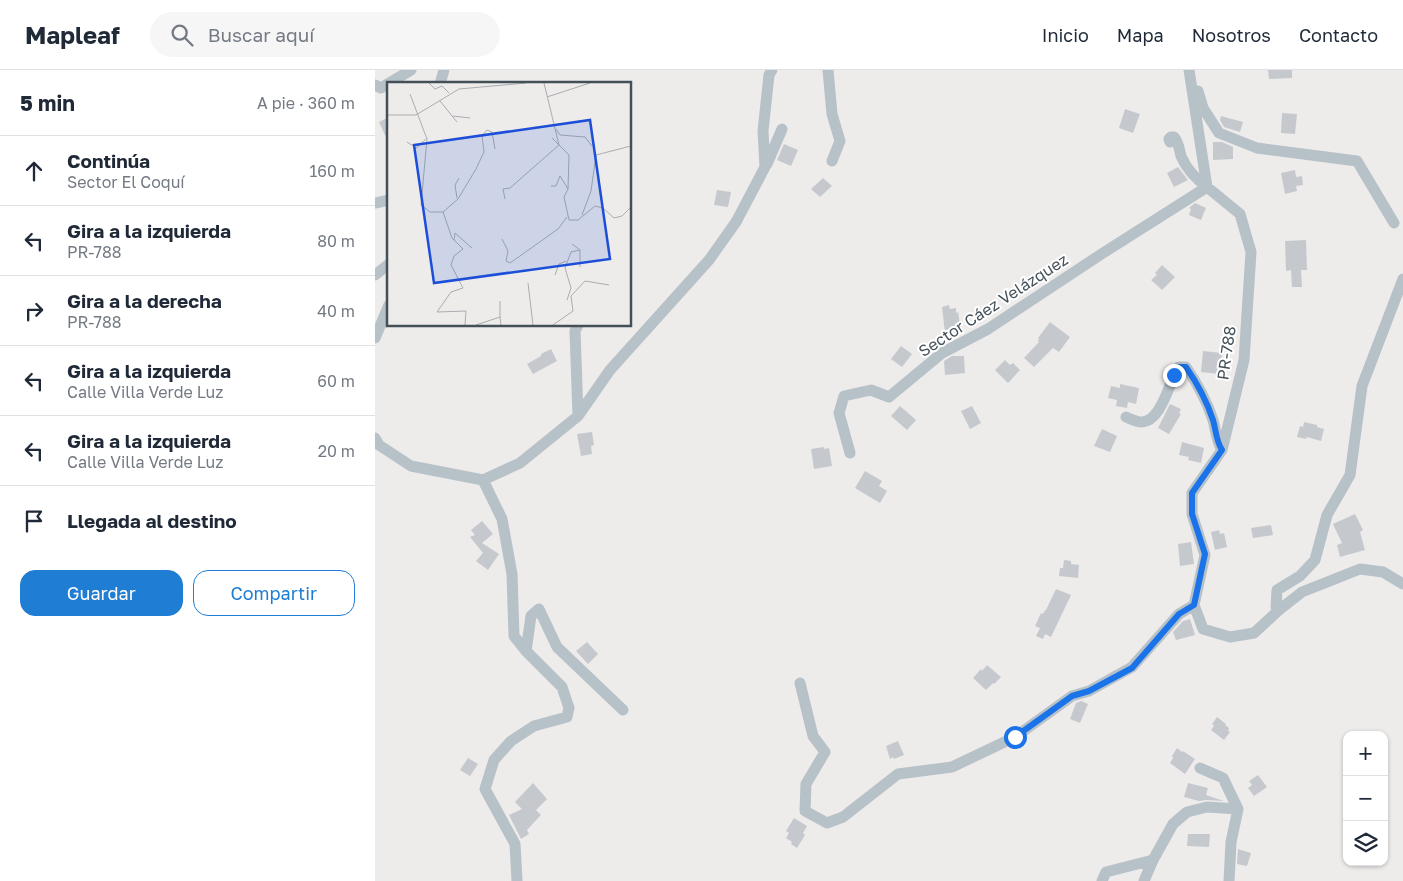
<!DOCTYPE html>
<html lang="es">
<meta charset="utf-8">
<style>
body{margin:0;font-family:"Golos Text",sans-serif;background:#f6f6f7;color:#1f2937}
.controls{position:absolute;right:15px;bottom:15px;display:grid;overflow:hidden;border-radius:10px;box-shadow:0 1px 4px #0004}
.controls button{width:45px;height:45px;display:grid;place-items:center;padding:0;border:0;border-bottom:1px solid #e0e1e3;background:#fff;color:#1f2937;font:25px sans-serif}
.stop{position:absolute;width:15px;height:15px;margin:-11px;border:4px solid #1a73e8;border-radius:50%;background:#fff}
.stop.end{background:#1a73e8;border-color:#fff;box-shadow:0 1px 5px #0008}
.list{margin:0;padding:0;list-style:none}
h2{display:flex;justify-content:space-between;align-items:center;height:65px;margin:0;padding:0 20px;font-size:21px}
h2 small{font-size:16px;font-weight:400;color:#747a83}
.list li{display:grid;grid-template-columns:32px 1fr auto;gap:15px;align-items:center;box-sizing:border-box;height:70px;padding:0 20px;border-top:1px solid #e0e1e3}
.list b{display:block;font-size:19px;white-space:nowrap}
.list p{margin:0;font-size:16px;white-space:nowrap;color:#747a83}
.list em{font-size:16px;font-style:normal;color:#747a83}
.actions{display:flex;gap:10px;padding:15px 20px}
.actions a{flex:1;padding:11px 0;border:1px solid #1f7ed4;border-radius:15px;text-align:center;font-size:18px;color:#1f7ed4}
.actions .main{background:#1f7ed4;color:#fff}
.icon{flex:none;width:28px;height:28px;fill:none;stroke:currentColor;stroke-width:2;stroke-linecap:round;stroke-linejoin:round}
.map{position:relative;flex:none;width:1028px;height:811px;overflow:hidden}
header{display:flex;align-items:center;gap:30px;box-sizing:border-box;height:70px;padding:0 25px;background:#fff;border-bottom:1px solid #e0e1e3}
header strong{font-size:24px}
nav{display:flex;gap:28px;margin-inline-start:auto;font-size:18px}
.search{width:350px;height:45px;background:#f6f6f7;display:flex;align-items:center;gap:12px;box-sizing:border-box;padding:0 18px;border-radius:28px;color:#747a83;font-size:19px}
main{display:flex}
aside{flex:1;background:#fff}
.map>svg:first-child{display:block}
</style>
<header>
<strong>Mapleaf</strong>
<div class="search"><svg class="icon" aria-label="search" viewBox="0 0 24 24"><circle cx="10" cy="10" r="6"/><path d="M15 15l6 6"/></svg>Buscar aquí</div>
<nav><a>Inicio</a><a>Mapa</a><a>Nosotros</a><a>Contacto</a></nav>
</header>
<main>
<aside>
<h2>5 min<small>A pie · 360 m</small></h2>
<ul class="list">
<li><svg class="icon" aria-label="ahead" viewBox="0 0 24 24"><path d="M12 20V5M6 11l6-6 6 6"/></svg><div><b>Continúa</b><p>Sector El Coquí</p></div><em>160 m</em></li>
<li><svg class="icon" aria-label="left" viewBox="0 0 24 24"><path d="M17 20v-9H6M10 6l-5 5 5 5"/></svg><div><b>Gira a la izquierda</b><p>PR-788</p></div><em>80 m</em></li>
<li><svg class="icon" aria-label="right" viewBox="0 0 24 24"><path d="M7 20v-9h11M14 6l5 5-5 5"/></svg><div><b>Gira a la derecha</b><p>PR-788</p></div><em>40 m</em></li>
<li><svg class="icon" aria-label="left" viewBox="0 0 24 24"><path d="M17 20v-9H6M10 6l-5 5 5 5"/></svg><div><b>Gira a la izquierda</b><p>Calle Villa Verde Luz</p></div><em>60 m</em></li>
<li><svg class="icon" aria-label="left" viewBox="0 0 24 24"><path d="M17 20v-9H6M10 6l-5 5 5 5"/></svg><div><b>Gira a la izquierda</b><p>Calle Villa Verde Luz</p></div><em>20 m</em></li>
<li><svg class="icon" aria-label="arrive" viewBox="0 0 24 24"><path d="M6 21V4h12l-3 4 3 4H6"/></svg><div><b>Llegada al destino</b></div></li>
</ul>
<div class="actions"><a class="main">Guardar</a><a>Compartir</a></div>
</aside>
<div class="map">
<svg width="1028" height="811" viewBox="0 0 1028 811">
<rect width="100%" height="100%" fill="#eeebeb"/>
<path fill="#c5c9ce" d="M893,0h24v8l-23,1z
M750,39l15,5 -7,19 -14,-5z
M907,43l15,1 -2,20 -14,-1z
M846,46l22,6 -3,10 -16,-5 -4,-7z
M14,47v27l-10,-22z
M838,72h9l11,5v12l-20,1z
M409,74l14,6 -7,16 -14,-6z
M803,97l10,13 -14,7 -7,-14z
M920,100l1,7 6,-1 1,9 -7,1 1,5 -12,3 -4,-21z
M448,108l9,8 -12,11 -9,-8z
M342,120l14,2 -3,15 -14,-2z
M820,133l11,5 -5,12 -12,-5 2,-6 -2,-1z
M931,170l1,30h-6l1,17h-10l-1,-17 -5,1 -1,-30z
M787,195l13,12 -13,13 -11,-10 6,-5 -2,-2z
M574,235l1,4 6,-1v5l2,-1 3,18 -16,3 -3,-26z
M675,252l20,15 -11,15 -6,-4 -19,19 -10,-9 15,-16 -1,-1 1,-2 -1,-1z
M526,276l11,8 -10,13 -11,-8z
M176,279l6,12 -24,13 -6,-10 14,-8v-2z
M828,281l19,2 -3,21 -18,-2z
M577,286h12l1,17 -20,2 -1,-14z
M630,290l5,5 3,-2 7,7 -12,13 -13,-13z
M745,314l19,4 -3,16 -8,-2 -1,6 -11,-2 1,-6 -9,-2 3,-12 9,2z
M795,334l11,5 -2,4 2,1 -12,20 -11,-6z
M525,336l16,14 -9,10 -16,-14z
M597,336l9,17 -11,6 -9,-18z
M929,352l13,3v2l7,2 -3,12 -14,-4 -1,2 -9,-2 3,-11 3,1z
M727,359l15,7 -7,16 -16,-6z
M217,362l2,13 -3,1 1,8 -11,2 -4,-22z
M807,372l22,6 -3,15 -13,-3 1,-3 -10,-2z
M449,377v2l5,-1 3,18 -18,3 -3,-20z
M490,401l17,10 -3,5 8,5 -7,12 -25,-15z
M980,444l8,16 -3,2 5,18 -25,7 -3,-12 5,-2 -9,-19z
M107,451l11,13 -11,9 17,11 -11,16 -12,-9 7,-8 -13,-16 5,-2 -4,-5z
M896,455l2,10 -20,3 -2,-10z
M844,460l1,4 4,-1 3,14 -12,3 -4,-18z
M816,472l3,22 -14,2 -2,-22z
M689,490l7,1v3l8,1 -1,13 -19,-2 1,-8h3z
M681,519l15,6 -20,42 -6,-3 -2,5 -7,-3 4,-8 -5,-2 6,-13 2,1 2,-4h1z
M815,549l5,16 -19,5 -3,-8 10,-11z
M212,572l11,12 -10,10 -12,-13z
M612,595l14,12 -7,7 -1,-1 -7,7 -13,-12 8,-9 1,2z
M706,631l7,3 -8,19 -10,-4 6,-16z
M842,647l9,7 -1,1 4,3 -1,3 2,1 -6,8 -13,-10 3,-4 -2,-2z
M523,671l6,14 -10,4 -1,-2 -3,2 -4,-13z
M802,678l5,4 1,-1 12,8 -10,15 -15,-11 3,-5 -1,-2z
M93,688l10,6 -8,12 -10,-6z
M883,705l9,12 -13,9 -6,-8 4,-3 -3,-4z
M158,713l14,16 -11,11 5,5 -14,15 2,4 -8,5 -12,-24 13,-6 -7,-7z
M813,713l20,5 -2,7 18,6 -17,-1 -8,1 -15,-4z
M419,748l13,8 -4,7 2,2 -8,13 -6,-4 1,-2 -6,-4 3,-5 -3,-2z
M813,764h22l-1,13 -22,-1z
M863,779l13,4 -4,13 -10,-2z"/>
<g fill="none" stroke-linecap="round" stroke-linejoin="round">
<path stroke="#b7c1c8" stroke-width="11" d="M453,0l4,44 8,27 -8,20
M814,0l18,117 33,27 11,38 -7,108 -22,90 -30,43v21l13,41 -11,50 9,24 27,8 24,-4 25,-23 23,-18 58,-23 23,3 20,12
M65,14l4,-14
M0,15l6,3 30,-18
M823,21l5,17 16,25 38,15 100,13 37,62
M392,94l15,-35
M0,133l14,-3
M0,205l14,-11
M203,255l-3,6 3,85
M0,268l14,-33
M751,347c5,2 10,5 16,5 20,-1 27,-41 37,-55h7c11,16 21,35 27,53 3,10 3,21 9,30
M0,368l4,7 32,21 72,14 19,39 10,55 2,62 12,15 36,36 7,21 -2,9 -33,9 -23,15 -17,19 -9,29 30,55 2,37
M475,383l-11,-40 5,-17 27,-6 18,7 53,-44 46,-24 115,-76 104,-66c-11,-8 -21,-19 -26,-31 -2,-7 -2,-13 -7,-19h-3l-2,2 1,3
M108,410l37,-17 58,-47 32,-46 99,-110 27,-38 29,-55 -2,-36 6,-56 3,-5
M904,540l-3,-3 1,-17 23,-14 15,-16 12,-45 23,-40 12,-89 41,-107
M151,581l5,-35 8,-7 18,38 66,63
M425,613l13,53 12,16 -19,32 -1,27 22,12 16,-6 55,-43 54,-7 63,-30 57,-41 17,-5 43,-24 47,-53 15,-9
M825,698l23,10 15,31 -7,33 -2,39
M727,811l4,-9 47,-12
M769,811l9,-21 20,-36 14,-12 20,-5 31,2"/>
</g>
<g fill="none" stroke-linecap="round" stroke-linejoin="round">
<path stroke="#1a73e8" stroke-width="6" d="M640,667l57,-41 17,-5 43,-23 47,-54 15,-9 11,-51 -13,-40v-21l30,-43c-6,-9 -6,-20 -9,-30 -6,-18 -16,-37 -27,-53h-7l-5,8"/>
</g>
<g text-anchor="middle" stroke-width="4" stroke-linejoin="round" paint-order="stroke">
<g font-size="16" fill="#445058" stroke="#fff">
<text transform="translate(618 235) rotate(-33)" y="6">Sector Cáez Velázquez</text>
<text transform="translate(851 283) rotate(-82)" y="6">PR-788</text>
</g>
</g>
<g transform="translate(12 12)">
<rect width="244" height="244" fill="#eeebeb"/>
<path fill="none" stroke="#aaadb0" stroke-width="1" d="M42,1l6,6 7,-3 7,7M157,1l15,62 10,10 -1,34 -4,8 5,23h9l17,-14 8,2 11,10 8,-2 9,-9M23,12l17,45 -6,66 9,7h13l9,26 11,11 -9,7 -3,9 12,23 -12,4 -14,20 29,-1 -1,14M160,15l43,-14M53,19l17,21M0,33h29l43,-26 67,-6M66,34l17,2M0,35v27M169,47l4,6 25,2 7,9M20,60l9,6 10,-9M164,104h5l4,-10 8,13M70,116l-2,-13 4,-7M118,117l-2,-10 7,-1 49,-43 -7,-7M56,130l15,-13 18,-30 8,-17 -2,-16 5,-6 5,2 3,17M195,133l9,-24 5,-36 35,-9M115,157l6,12 -2,10 4,2 48,-34 9,-12M67,158l1,-7 17,15M185,162l8,6v17M168,193l4,-11 7,-3M141,201l5,42M180,218l4,-12 -6,-20 6,-16 9,-2M113,235v-16M89,243l24,-8 1,8M166,243l20,-14 -2,-15 14,-15 24,4"/>
<path fill="#1d4ed8" fill-opacity="0.15" stroke="#1d4ed8" stroke-width="2.5" d="M203,38l20,139 -176,24 -20,-138z"/>
<rect width="244" height="244" fill="none" stroke="#445058" stroke-width="2.5"/>
</g>
</svg>
<div class="controls">
<button>+</button>
<button>−</button>
<button><svg class="icon" aria-label="layers" viewBox="0 0 24 24"><path d="M12 4l9 5-9 5-9-5zM3 14l9 5 9-5"/></svg></button>
</div>
<div class="stop" style="left:640px;top:667px"></div>
<div class="stop end" style="left:799px;top:305px"></div>
</div>
</main>
